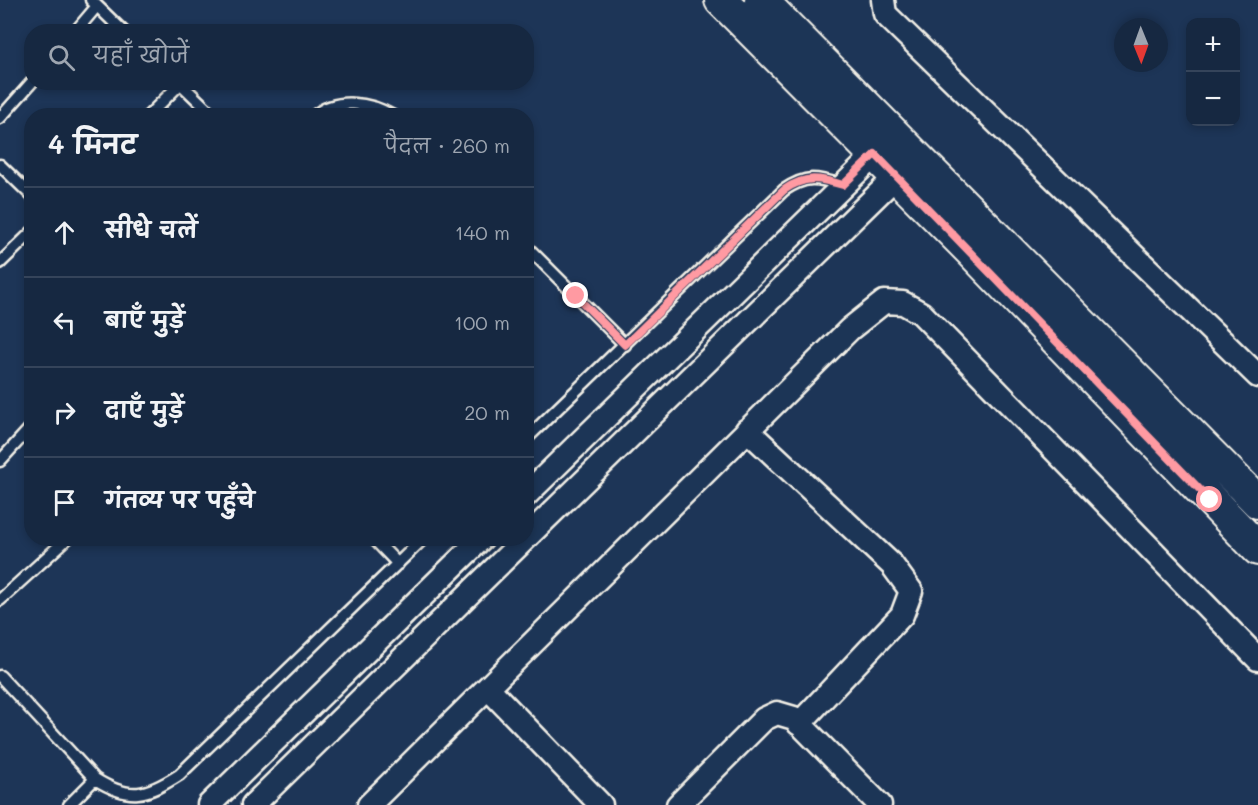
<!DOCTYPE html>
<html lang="hi">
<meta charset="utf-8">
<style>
body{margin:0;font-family:Mali,"Playpen Sans Deva",sans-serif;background:#23344c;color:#f1f3f6}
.controls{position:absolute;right:18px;top:18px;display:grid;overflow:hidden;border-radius:12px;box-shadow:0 3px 9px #0003}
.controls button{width:54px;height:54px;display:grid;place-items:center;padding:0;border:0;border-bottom:2px solid #35445a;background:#162841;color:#f1f3f6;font:30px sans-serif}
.compass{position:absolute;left:1114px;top:18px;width:54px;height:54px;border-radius:50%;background:#162841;box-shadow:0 3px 9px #0003;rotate:179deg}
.stop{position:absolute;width:18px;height:18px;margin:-14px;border:4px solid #ff9aa2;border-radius:50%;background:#fff}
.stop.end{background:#ff9aa2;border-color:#fff;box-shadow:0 2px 6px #0008}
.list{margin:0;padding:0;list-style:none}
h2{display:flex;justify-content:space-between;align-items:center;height:78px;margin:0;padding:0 24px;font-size:26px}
h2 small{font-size:20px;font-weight:400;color:#9ea6b1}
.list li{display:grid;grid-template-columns:39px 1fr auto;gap:18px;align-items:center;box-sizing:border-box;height:90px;padding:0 24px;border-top:2px solid #35445a}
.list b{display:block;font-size:22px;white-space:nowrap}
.list em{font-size:20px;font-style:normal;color:#9ea6b1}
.icon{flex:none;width:33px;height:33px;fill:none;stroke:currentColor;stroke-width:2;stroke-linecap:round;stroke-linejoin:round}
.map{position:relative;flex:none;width:1258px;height:805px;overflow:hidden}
.search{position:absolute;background:#162841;box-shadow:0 3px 9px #0003;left:24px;top:24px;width:510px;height:66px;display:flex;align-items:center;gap:15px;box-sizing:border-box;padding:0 21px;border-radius:24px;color:#9ea6b1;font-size:22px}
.panel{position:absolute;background:#162841;box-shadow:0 3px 9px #0003;left:24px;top:108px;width:510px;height:438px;border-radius:24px}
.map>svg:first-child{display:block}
</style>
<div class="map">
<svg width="1258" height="805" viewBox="0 0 1258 805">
<rect width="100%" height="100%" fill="#1d3557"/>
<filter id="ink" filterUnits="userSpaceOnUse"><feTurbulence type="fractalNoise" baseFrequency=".0167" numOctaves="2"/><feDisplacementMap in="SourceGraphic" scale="12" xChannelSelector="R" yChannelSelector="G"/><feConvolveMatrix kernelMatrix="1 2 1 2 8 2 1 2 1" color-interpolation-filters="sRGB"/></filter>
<g filter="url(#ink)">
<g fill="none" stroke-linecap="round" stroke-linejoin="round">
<g stroke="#f4f1e8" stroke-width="15">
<path id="lane" d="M91,0l33,32
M75,32l22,-26
M179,82l35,34
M148,116l32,-32
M314,116c22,-19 56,-14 79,0
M0,118l32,-36
M0,165l32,31
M526,246l99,99
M0,263l32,-31
M526,439l258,-249c23,-16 34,-12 59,-5
M0,461l32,-35
M373,538l25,26
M0,600l68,-62
M0,676l95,103c35,22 51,17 84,-4l245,-237
M69,805l26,-26"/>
</g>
<g stroke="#f4f1e8" stroke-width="27">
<path id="street" d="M883,0l2,14 373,362
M747,430l145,135 19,26 -9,24 -103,109
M526,495l360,-351
M526,538l381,-372
M488,688l113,117
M209,805l273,-267
M253,805l273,-267
M369,805l481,-476 34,-27 19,1 18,10 337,346
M678,805l86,-86 13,-6 17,5 86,87"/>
</g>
<g stroke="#f4f1e8" stroke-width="36">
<path id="secondary" d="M721,0l250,251 287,298
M761,0l497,502"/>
</g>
<use href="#lane" stroke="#1d3557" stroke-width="10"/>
<use href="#street" stroke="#1d3557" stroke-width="22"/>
<use href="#secondary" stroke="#1d3557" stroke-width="32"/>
</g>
</g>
<g fill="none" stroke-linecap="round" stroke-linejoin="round" filter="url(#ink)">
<path stroke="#ff9aa2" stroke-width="8" d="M576,296l49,49 159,-155c21,-15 36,-12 59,-5l32,-31 335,346"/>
</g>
</svg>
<div class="controls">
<button>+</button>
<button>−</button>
</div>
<svg class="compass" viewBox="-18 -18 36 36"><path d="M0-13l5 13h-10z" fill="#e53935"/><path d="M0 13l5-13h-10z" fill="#9ea6b1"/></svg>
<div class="stop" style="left:1210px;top:500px"></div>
<div class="stop end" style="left:576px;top:296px"></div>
<div class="search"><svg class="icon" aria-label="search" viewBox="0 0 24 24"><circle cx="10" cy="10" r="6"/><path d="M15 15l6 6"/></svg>यहाँ खोजें</div>
<section class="panel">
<h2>4 मिनट<small>पैदल · 260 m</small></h2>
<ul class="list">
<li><svg class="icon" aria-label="ahead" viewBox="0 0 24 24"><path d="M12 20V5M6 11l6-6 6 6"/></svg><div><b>सीधे चलें</b></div><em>140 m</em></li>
<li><svg class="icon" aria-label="left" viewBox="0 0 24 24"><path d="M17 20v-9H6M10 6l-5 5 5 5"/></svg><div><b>बाएँ मुड़ें</b></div><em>100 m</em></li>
<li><svg class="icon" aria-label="right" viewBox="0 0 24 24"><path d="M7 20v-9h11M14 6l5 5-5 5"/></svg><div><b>दाएँ मुड़ें</b></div><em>20 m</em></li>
<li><svg class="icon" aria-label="arrive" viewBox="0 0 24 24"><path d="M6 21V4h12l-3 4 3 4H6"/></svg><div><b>गंतव्य पर पहुँचे</b></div></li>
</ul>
</section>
</div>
